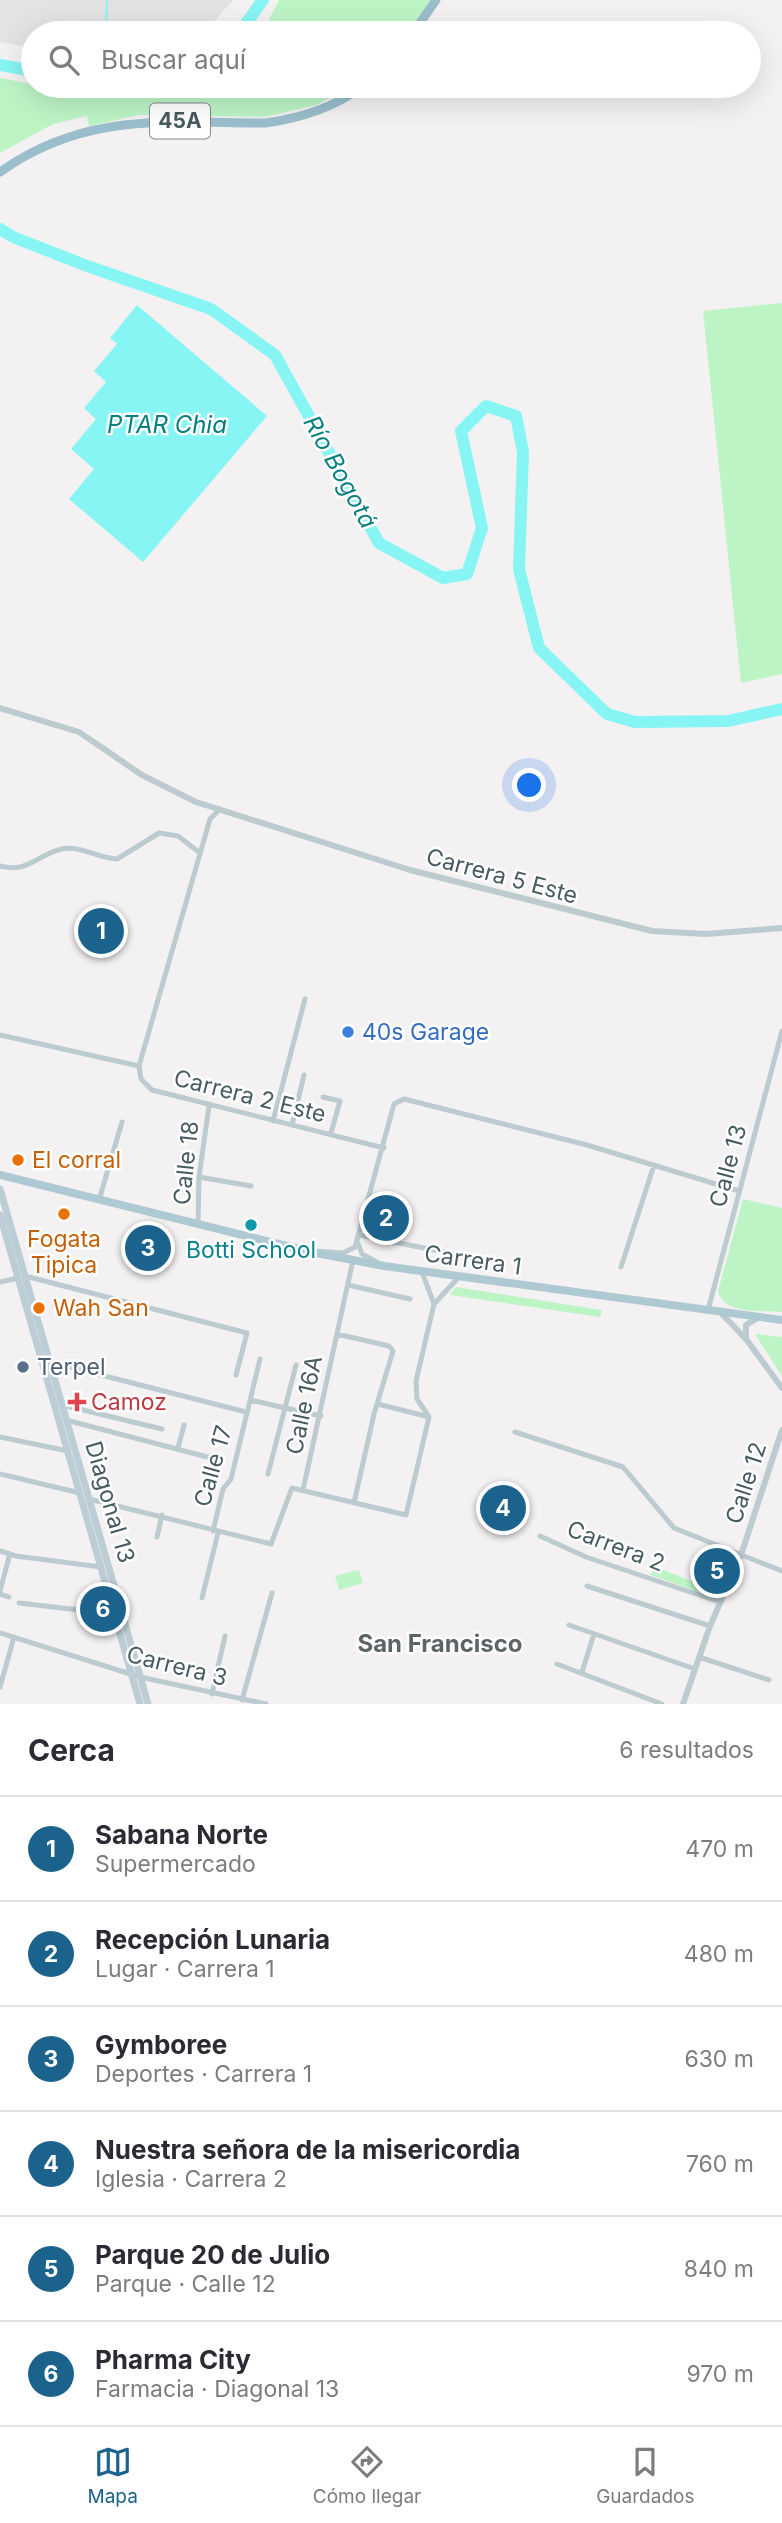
<!DOCTYPE html>
<html lang="es">
<meta charset="utf-8">
<style>
body{margin:0;font-family:Inter,sans-serif;background:#f2f2f3;color:#2b2b33}
.you{position:absolute;left:530px;top:786px;width:24px;height:24px;margin:-18px;border:5px solid #fff;border-radius:50%;background:#1a73e8;box-shadow:0 0 0 10px #1a73e833}
.badge{display:grid;place-items:center;width:46px;height:46px;border-radius:50%;background:#1b628c;color:#fff;font-size:23px;font-weight:700}
.pin{position:absolute;translate:-50% -50%;border:4px solid #fff;box-shadow:0 2px 7px #0006}
.list{margin:0;padding:0;list-style:none}
h2{display:flex;justify-content:space-between;align-items:center;height:91px;margin:0;padding:0 28px;font-size:30px}
h2 small{font-size:23px;font-weight:400;color:#7c7c81}
.list li{display:grid;grid-template-columns:46px 1fr auto;gap:21px;align-items:center;box-sizing:border-box;height:105px;padding:0 28px;border-top:2px solid #e1e1e2}
.list b{display:block;font-size:26px;white-space:nowrap}
.list p{margin:0;font-size:23px;white-space:nowrap;color:#7c7c81}
.list em{font-size:23px;font-style:normal;color:#7c7c81}
.icon{flex:none;width:38px;height:38px;fill:none;stroke:currentColor;stroke-width:2;stroke-linecap:round;stroke-linejoin:round}
.map{position:relative;flex:none;width:782px;height:1704px;overflow:hidden}
.search{position:absolute;background:#fff;box-shadow:0 7px 28px #0002;left:21px;right:21px;top:21px;height:77px;display:flex;align-items:center;gap:18px;box-sizing:border-box;padding:0 24px;border-radius:38px;color:#7c7c81;font-size:26px}
.sheet{height:721px;background:#fff}
nav{display:flex;justify-content:space-around;align-items:center;box-sizing:border-box;height:98px;border-top:2px solid #e1e1e2;background:#fff;font-size:19px;color:#7c7c81}
nav a{display:grid;justify-items:center;gap:4px}
nav .on{color:#1b628c}
.map>svg:first-child{display:block}
</style>
<div class="map">
<svg width="782" height="1704" viewBox="0 0 782 1704">
<rect width="100%" height="100%" fill="#f4f1f2"/>
<path fill="#e5e2e4" d="M0,0h233l-29,33h-171v15l-33,-6z"/>
<path fill="#bdf4c6" d="M279,0h152l-24,33h-145z
M0,78c64,13 129,24 194,8h157l-35,19 -51,12 -126,-2 -50,11 -2,-10 -34,8 -53,29z
M782,303v371l-41,9 -38,-372z
M743,1199l39,9v104c-21,-2 -58,3 -64,-21z
M456,1287l146,23 -2,7 -150,-22z
M755,1334l27,3v39z
M714,1547l20,8 -18,43 -65,-23 3,-9 47,19z
M359,1570l4,13 -24,7 -4,-14z"/>
<path fill="#86f5f4" d="M137,305l130,111 -124,146 -74,-63 25,-30 -23,-20 25,-30 -12,-11 22,-26 -12,-11 23,-27 -7,-6z"/>
<g fill="none" stroke-linecap="round" stroke-linejoin="round">
<path stroke="#86f5f4" stroke-width="2" d="M106,33l1,-33"/>
<path stroke="#86f5f4" stroke-width="12" d="M239,33l24,-33
M0,65l33,6
M0,229l13,8 74,29 124,43 64,46 104,188 64,35 24,-4 15,-46 -21,-97 25,-25 30,10 7,36 -4,117 20,79 68,66 28,8 93,-1 54,-12"/>
<path stroke="#bbcbcf" stroke-width="5" d="M220,809l-10,10 -71,247 2,13 11,11 232,58
M0,866c27,8 38,-12 62,-17 19,-4 37,10 55,10l42,-26 19,3 22,17
M0,1035l139,31
M323,1097l17,4 -9,32
M273,1121l32,-122
M292,1125l12,-50
M199,1177l52,9
M99,1200l23,-78
M198,1224l1,-47 10,-71
M359,1235l110,22
M358,1243l4,11 20,11
M315,1251l28,2 12,-6 39,-143 10,-5 183,46 152,46
M621,1267l33,-102
M422,1272l12,32
M25,1276l222,57 -11,42
M0,1282l18,-4
M348,1285l62,14
M708,1310l74,-279
M337,1334l52,12 4,5 -19,63 -20,89
M50,1362l196,50
M250,1400l71,16
M378,1404l51,13
M62,1405l100,24
M66,1420l149,39
M515,1432l108,35 51,61 108,43
M0,1437l68,14
M178,1448l6,-23
M0,1474l80,19
M268,1474l28,-109
M303,1490l50,-230
M89,1499l182,45 21,-56 114,27 23,-98 -12,-18 -1,-18 18,-77 25,-27
M213,1531l10,-42 8,-10 29,-120
M540,1536l46,21 134,45
M157,1537l5,-22
M0,1551l16,5 85,11
M587,1586l123,40
M0,1591l9,-34
M0,1594l9,3
M202,1598l16,-65
M19,1603l95,11
M569,1625l126,44
M0,1633l140,44 126,27
M699,1657l70,23
M557,1664l105,40
M582,1672l12,-38
M0,1687l14,-50
M212,1694l13,-58
M242,1700l30,-107"/>
<path stroke="#bbcbcf" stroke-width="6" d="M0,708l79,24 63,43 54,27 214,68 242,61 54,3 76,-6
M721,1313l25,26 36,49
M746,1339v-14l13,-8
M683,1704l27,-78 31,-71 41,-125"/>
<path stroke="#bccdd5" stroke-width="7" d="M0,1189l148,515
M0,1215l140,489"/>
<path stroke="#afc9d3" stroke-width="8" d="M0,1175l311,77 73,14 398,54"/>
<path stroke="#9abecc" stroke-width="9" d="M413,33l23,-33
M0,172c86,-61 167,-49 266,-49 35,-5 68,-15 97,-37"/>
</g>
<circle fill="#3f7fe0" stroke="#fff" stroke-width="2.5" cx="348" cy="1032" r="7"/>
<g fill="#e8710a" stroke="#fff" stroke-width="2.5">
<circle cx="18" cy="1160" r="7"/>
<circle cx="64" cy="1214" r="7"/>
<circle cx="39" cy="1308" r="7"/>
</g>
<circle fill="#0f9aa8" stroke="#fff" stroke-width="2.5" cx="251" cy="1225" r="7"/>
<circle fill="#5c6f8a" stroke="#fff" stroke-width="2.5" cx="23" cy="1367" r="7"/>
<path fill="#e0444e" stroke="#fff" stroke-width="2.5" d="M73.5 1391.5h7v7h7v7h-7v7h-7v-7h-7v-7h7z"/>
<g text-anchor="middle" stroke-width="5" stroke-linejoin="round" paint-order="stroke">
<rect fill="#fff" stroke="#7e8c90" stroke-width="2" x="150" y="103.5" width="60" height="35" rx="5"/>
<g font-size="21" font-weight="bold" fill="#475b61">
<text x="180" y="128">45A</text>
</g>
<g font-size="23" fill="#475b61" stroke="#fff">
<text transform="translate(502 876) rotate(15)" y="8">Carrera 5 Este</text>
<text transform="translate(250 1096) rotate(14)" y="8">Carrera 2 Este</text>
<text transform="translate(186 1163) rotate(-84)" y="8">Calle 18</text>
<text transform="translate(728 1166) rotate(-75)" y="8">Calle 13</text>
<text transform="translate(473 1260) rotate(8)" y="8">Carrera 1</text>
<text transform="translate(304 1405) rotate(-78)" y="8">Calle 16A</text>
<text transform="translate(213 1466) rotate(-74)" y="8">Calle 17</text>
<text transform="translate(746 1483) rotate(-72)" y="8">Calle 12</text>
<text transform="translate(110 1502) rotate(74)" y="8">Diagonal 13</text>
<text transform="translate(616 1546) rotate(21)" y="8">Carrera 2</text>
<text transform="translate(177 1666) rotate(14)" y="8">Carrera 3</text>
</g>
<g font-size="23" fill="#366cbe" stroke="#fff" text-anchor="start">
<text x="362" y="1040">40s Garage</text>
</g>
<g font-size="23" fill="#c56008" stroke="#fff" text-anchor="start">
<text x="32" y="1168">El corral</text>
<text x="64" y="1247" text-anchor="middle">Fogata<tspan x="64" dy="26">Tipica</tspan></text>
<text x="53" y="1316">Wah San</text>
</g>
<g font-size="23" fill="#0d838f" stroke="#fff">
<text x="251" y="1258">Botti School</text>
</g>
<g font-size="23" fill="#4e5e75" stroke="#fff" text-anchor="start">
<text x="37" y="1375">Terpel</text>
</g>
<g font-size="23" fill="#be3a42" stroke="#fff" text-anchor="start">
<text x="91" y="1410">Camoz</text>
</g>
<g font-size="24" font-style="italic" fill="#06807f" stroke="#fff">
<text x="167" y="433">PTAR Chia</text>
<text transform="translate(340 472) rotate(61)" y="8">Río Bogotá</text>
</g>
<g font-size="24" font-weight="bold" fill="#5d6467" stroke="#fff">
<text x="440" y="1652">San Francisco</text>
</g>
</g>
</svg>
<div class="you"></div>
<div class="pin badge" style="left:101px;top:931px">1</div>
<div class="pin badge" style="left:386px;top:1218px">2</div>
<div class="pin badge" style="left:148px;top:1248px">3</div>
<div class="pin badge" style="left:503px;top:1508px">4</div>
<div class="pin badge" style="left:717px;top:1571px">5</div>
<div class="pin badge" style="left:103px;top:1609px">6</div>
<div class="search"><svg class="icon" aria-label="search" viewBox="0 0 24 24"><circle cx="10" cy="10" r="6"/><path d="M15 15l6 6"/></svg>Buscar aquí</div>
</div>
<section class="sheet">
<h2>Cerca<small>6 resultados</small></h2>
<ul class="list">
<li><span class="badge">1</span><div><b>Sabana Norte</b><p>Supermercado</p></div><em>470 m</em></li>
<li><span class="badge">2</span><div><b>Recepción Lunaria</b><p>Lugar · Carrera 1</p></div><em>480 m</em></li>
<li><span class="badge">3</span><div><b>Gymboree</b><p>Deportes · Carrera 1</p></div><em>630 m</em></li>
<li><span class="badge">4</span><div><b>Nuestra señora de la misericordia</b><p>Iglesia · Carrera 2</p></div><em>760 m</em></li>
<li><span class="badge">5</span><div><b>Parque 20 de Julio</b><p>Parque · Calle 12</p></div><em>840 m</em></li>
<li><span class="badge">6</span><div><b>Pharma City</b><p>Farmacia · Diagonal 13</p></div><em>970 m</em></li>
</ul>
</section>
<nav>
<a class="on"><svg class="icon" aria-label="map" viewBox="0 0 24 24"><path d="M3 6l6-2 6 2 6-2v14l-6 2-6-2-6 2zM9 4v14M15 6v14"/></svg>Mapa</a>
<a><svg class="icon" aria-label="directions" viewBox="0 0 24 24"><path d="M12 3l9 9-9 9-9-9zM9 14v-3h6M13 9l2 2-2 2"/></svg>Cómo llegar</a>
<a><svg class="icon" aria-label="saved" viewBox="0 0 24 24"><path d="M7 4h10v16l-5-4-5 4z"/></svg>Guardados</a>
</nav>
